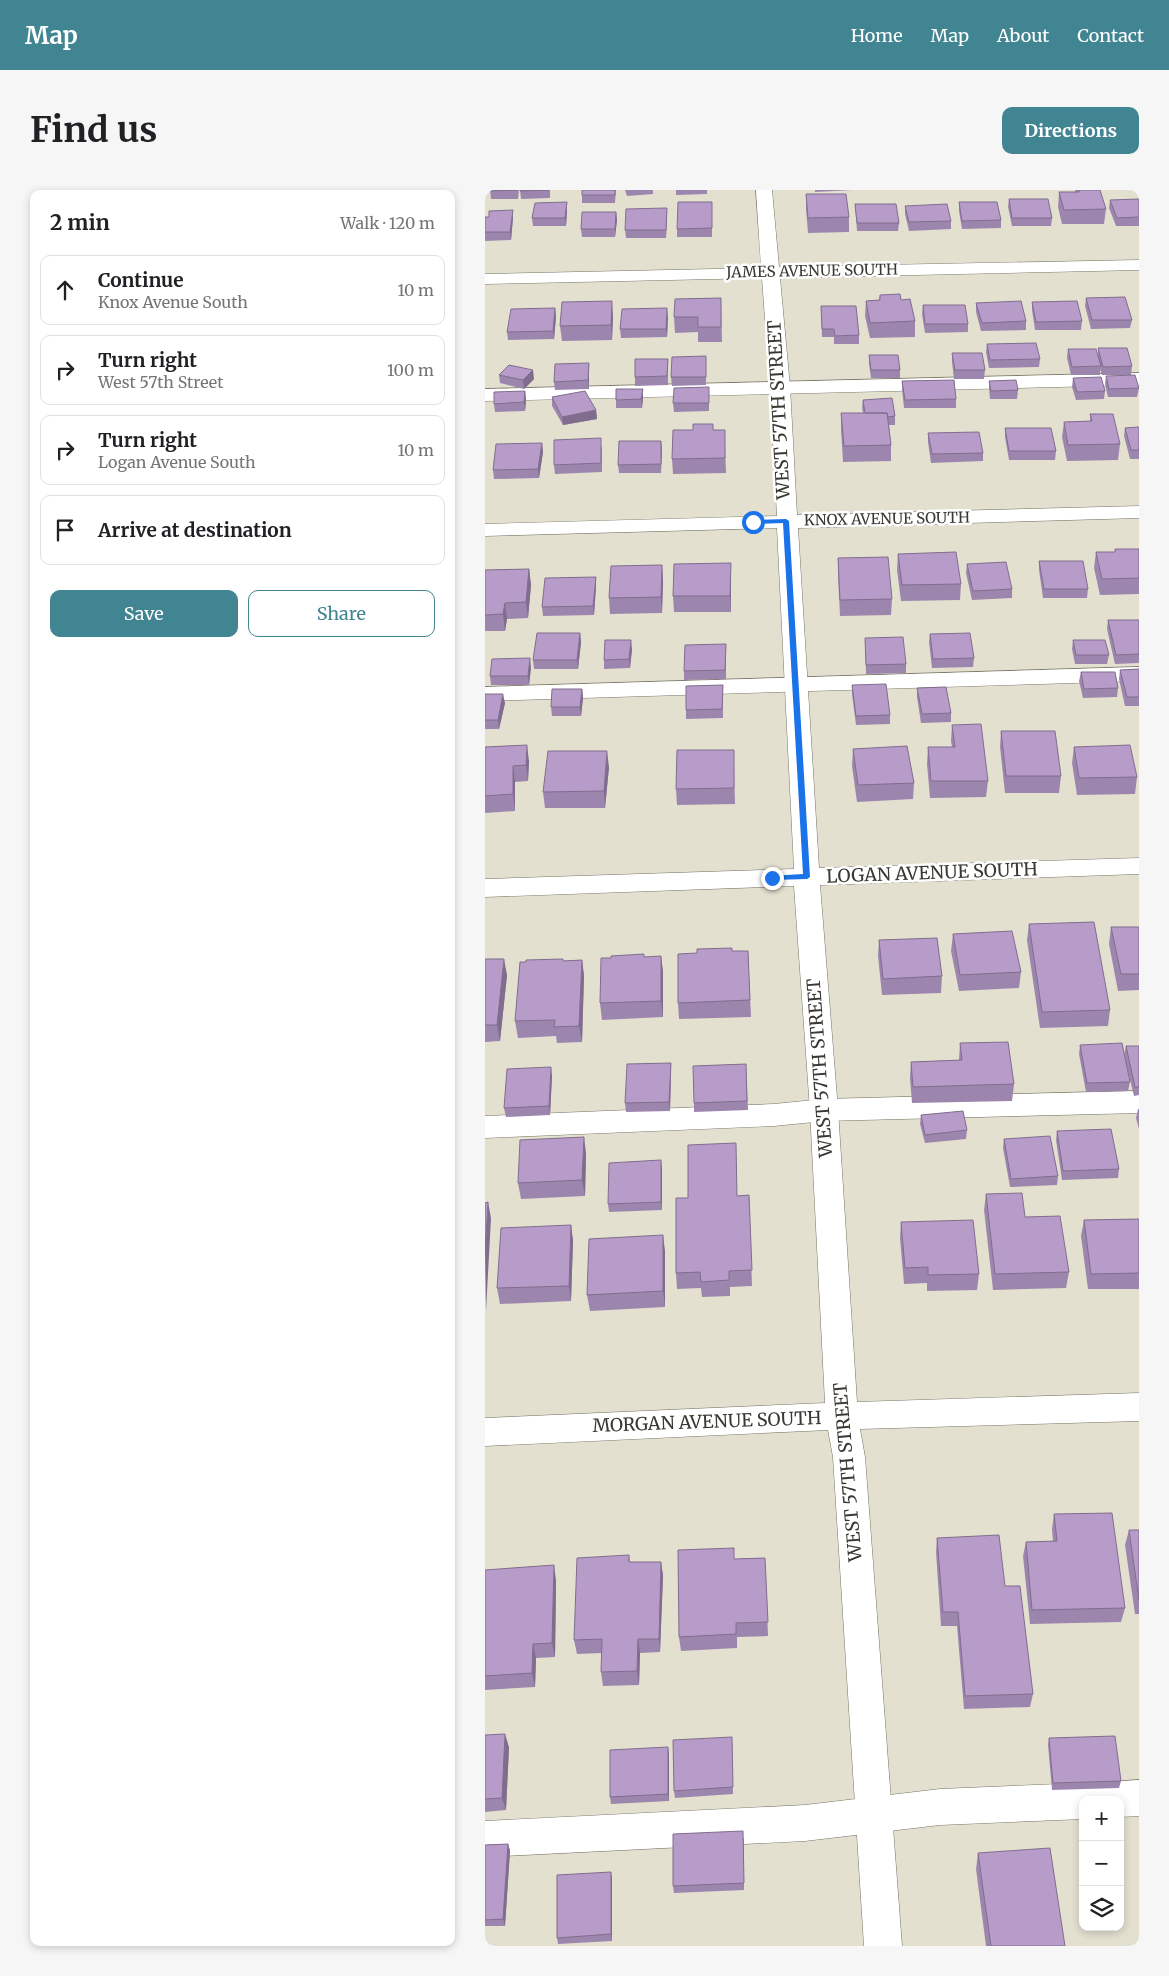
<!DOCTYPE html>
<meta charset="utf-8">
<style>
body{margin:0;font-family:Merriweather,serif;background:#f6f6f6;color:#202124}
.controls{position:absolute;right:15px;bottom:15px;display:grid;overflow:hidden;border-radius:10px;box-shadow:0 2px 8px #0003}
.controls button{width:45px;height:45px;display:grid;place-items:center;padding:0;border:0;border-bottom:1px solid #e0e0e0;background:#fff;color:#202124;font:25px sans-serif}
.stop{position:absolute;width:15px;height:15px;margin:-11px;border:4px solid #1a73e8;border-radius:50%;background:#fff}
.stop.end{background:#1a73e8;border-color:#fff;box-shadow:0 1px 5px #0008}
.list{margin:0;padding:0;list-style:none}
h2{display:flex;justify-content:space-between;align-items:center;height:65px;margin:0;padding:0 20px;font-size:21px}
h2 small{font-size:16px;font-weight:400;color:#757577}
.list li{display:grid;grid-template-columns:32px 1fr auto;gap:15px;align-items:center;box-sizing:border-box;height:70px;margin:0 10px 10px;padding:0 10px;border:1px solid #e0e0e0;border-radius:10px}
.list b{display:block;font-size:19px;white-space:nowrap}
.list p{margin:0;font-size:16px;white-space:nowrap;color:#757577}
.list em{font-size:16px;font-style:normal;color:#757577}
.actions{display:flex;gap:10px;padding:15px 20px}
.actions a{flex:1;padding:11px 0;border:1px solid #408591;border-radius:10px;text-align:center;font-size:18px;color:#408591}
.actions .main{background:#408591;color:#fff}
.icon{flex:none;width:28px;height:28px;fill:none;stroke:currentColor;stroke-width:2;stroke-linecap:round;stroke-linejoin:round}
.map{position:relative;flex:none;width:654px;height:1756px;overflow:hidden;border-radius:10px}
header{display:flex;align-items:center;gap:30px;box-sizing:border-box;height:70px;padding:0 25px;background:#408591;color:#fff}
header strong{font-size:24px}
nav{display:flex;gap:28px;margin-inline-start:auto;font-size:18px}
.intro{display:flex;align-items:center;justify-content:space-between;box-sizing:border-box;height:120px;padding:0 30px}
h1{margin:0;font-size:35px}
.button{padding:12px 22px;border-radius:10px;background:#408591;color:#fff;font-size:18px;font-weight:700}
main{display:flex;gap:30px;padding:0 30px}
aside{flex:1;background:#fff;border-radius:10px;box-shadow:0 2px 8px #0003}
.map>svg:first-child{display:block}
</style>
<header>
<strong>Map</strong>
<nav><a>Home</a><a>Map</a><a>About</a><a>Contact</a></nav>
</header>
<div class="intro"><h1>Find us</h1><a class="button">Directions</a></div>
<main>
<aside>
<h2>2 min<small>Walk · 120 m</small></h2>
<ul class="list">
<li><svg class="icon" aria-label="ahead" viewBox="0 0 24 24"><path d="M12 20V5M6 11l6-6 6 6"/></svg><div><b>Continue</b><p>Knox Avenue South</p></div><em>10 m</em></li>
<li><svg class="icon" aria-label="right" viewBox="0 0 24 24"><path d="M7 20v-9h11M14 6l5 5-5 5"/></svg><div><b>Turn right</b><p>West 57th Street</p></div><em>100 m</em></li>
<li><svg class="icon" aria-label="right" viewBox="0 0 24 24"><path d="M7 20v-9h11M14 6l5 5-5 5"/></svg><div><b>Turn right</b><p>Logan Avenue South</p></div><em>10 m</em></li>
<li><svg class="icon" aria-label="arrive" viewBox="0 0 24 24"><path d="M6 21V4h12l-3 4 3 4H6"/></svg><div><b>Arrive at destination</b></div></li>
</ul>
<div class="actions"><a class="main">Save</a><a>Share</a></div>
</aside>
<div class="map">
<svg width="654" height="1756" viewBox="0 0 654 1756">
<rect width="100%" height="100%" fill="#e4e0d0"/>
<g fill="none" stroke-linecap="round" stroke-linejoin="round">
<g stroke="#777466" stroke-width="1">
<path id="lane" d="M654,183v12l-654,16v-12z
M654,477v14l-654,20v-14z
M654,901v22l-315,8 -50,5 -289,12v-22l289,-12 50,-5z
M654,1590v36l-19,1v-17h-37v19l-143,6 -135,16 -320,16v-36l320,-16 135,-16 143,-6 12,5 13,-6z"/>
</g>
<g stroke="#777466" stroke-width="1">
<path id="street" d="M271,0h16l7,77 360,-7v10l-359,8 10,109 7,128 342,-9v12l-341,10 21,340 320,-10v16l-319,11 18,225 19,292 282,-9v28l-279,8 5,28 37,489h-38l-31,-489 -5,-27 -343,16v-28l340,-15 -15,-293 -16,-224 -309,11v-18l309,-10 -17,-341 -292,8v-12l292,-8 -7,-129 -8,-109 -277,6v-10l276,-6z"/>
</g>
<use href="#lane" fill="#fff" fill-rule="evenodd"/>
<use href="#street" fill="#fff" fill-rule="evenodd"/>
</g>
<path fill="#9d86ae" d="M5,0h29l-1,9h-27z
M35,0h30v8l-29,1z
M97,0h34l-1,13h-33z
M140,0h28v4l-26,2z
M191,0h31v4l-31,1z
M330,0h38l-38,2z
M590,0h25l6,19 -2,15h-42l-4,-17 1,-15h16z
M321,4l43,23v15l-41,1 -2,-24z
M524,9l43,19 -1,8h-39l-4,-19z
M654,9v27h-23l-7,-18 1,-8z
M82,12v8l-1,16h-33l-1,-8z
M474,12l42,18v8l-39,1 -3,-18z
M370,14l44,19 -1,8h-41z
M420,16l46,15v8l-42,2 -4,-17z
M182,18l-1,30h-40l-1,-8z
M227,20v27h-35v-8z
M131,22l1,8 -2,17h-33l-1,-8z
M0,27l28,1 -2,22 -26,1z
M395,105l21,5 14,21v16l-45,1 -5,-22 1,-15 13,-1z
M236,108l1,44h-24v-10l-23,1 -1,-16z
M601,108l46,22 -2,8 -39,1 -6,-23z
M547,112l50,19 -1,9h-46l-3,-20z
M491,113l50,18v9l-45,1 -5,-19z
M438,115l45,19v8l-43,1 -3,-19z
M336,116l38,29v9h-25v-7h-12z
M70,118l1,9 -2,22 -46,1 -1,-8z
M128,126l-1,24 -50,1 -2,-15z
M183,127l-1,20 -46,1 -1,-9z
M502,154l53,15 -1,8 -50,1 -3,-16z
M613,158l34,18 -1,9h-29l-2,-6v6h-29l-4,-17 1,-9 30,5z
M467,163l33,17 -1,9h-30l-2,-17z
M384,165l31,15v8h-29l-2,-14z
M221,166v29l-34,1 -1,-9z
M183,169v26l-33,1v-9z
M104,173v26l-34,1 -1,-8z
M14,185l35,4 -10,10 -24,-6z
M621,186l33,12 -2,9h-29l-3,-13z
M588,188l32,13 -1,8 -28,1 -4,-13z
M417,191l54,18v9h-52l-2,-19z
M504,191l29,9 -1,9h-27l-1,-10z
M224,197v24l-35,1 -1,-9z
M40,201l1,9 -1,11 -30,1 -1,-8z
M67,207l44,13 1,9 -34,6 -11,-19z
M158,208l-1,10h-26v-8z
M378,210l32,16v9h-6l2,20v16l-48,1 -2,-33v-16h22l-1,-5z
M605,224l30,30 -2,16 -51,1 -5,-24 2,-15 26,-1z
M654,237v32h-9l-6,-23 1,-8z
M520,238l51,23 -1,9h-46l-4,-23z
M228,240l12,15 1,28 -53,1 -1,-15z
M443,243l55,20v8l-52,2 -3,-21z
M176,251v32h-42l-1,-8z
M57,253l1,9 -4,26 -45,1 -1,-9z
M117,257v25l-47,2 -1,-9z
M654,359v45l-39,1 -6,-27 2,-16h19z
M413,364l63,30 -1,16 -59,1 -4,-31z
M353,368l54,41 -1,16 -51,1 -2,-42z
M554,371l49,28 -1,9h-44l-4,-28z
M482,374l45,25v9l-40,2 -6,-27z
M177,375l1,16 -1,32 -52,1 -1,-16z
M44,379l2,16 -3,33 -21,1 -2,12h-20v-61z
M111,387v9l-2,29 -51,1 -1,-9z
M246,389v33h-57l-1,-16z
M623,430h31v43l-24,1 -8,-35z
M95,443l1,9 -3,27h-44l-1,-9z
M445,444l44,24 -1,9 -41,1 -3,-26z
M380,448l41,26v9l-40,1z
M588,450l36,15 -2,9h-32l-3,-15z
M241,454v35l-42,1v-9z
M147,459l-2,19 -26,1v-9z
M46,477l-2,18h-38l-1,-9z
M654,479v37h-14l-6,-27 1,-9z
M596,482l37,16 -1,9 -34,1 -4,-17z
M238,495v33l-37,1v-9z
M367,495l38,30v9l-34,1 -4,-31z
M432,498l34,25v9l-30,1 -4,-26z
M97,499l1,9 -2,18h-29l-1,-9z
M0,504l20,9 -6,26h-14z
M467,535l36,56 -2,16 -56,1 -3,-34 1,-17h24l-1,-6z
M516,541l60,45 -2,17h-54l-5,-46z
M0,557l44,14 -1,20 -13,1v29l-30,2z
M589,557l63,30 -2,17 -58,1 -5,-32z
M368,559l61,34 -1,16 -56,3 -5,-36z
M249,576l1,38 -58,1 -1,-16z
M124,577l-4,41h-60l-2,-16z
M544,734l81,86 -2,16 -68,2 -13,-88z
M626,737h28v63l-21,1 -9,-47z
M468,744l68,38 -2,16 -60,3 -8,-40z
M394,750l63,36 -1,17 -59,2 -4,-39z
M247,761h16l3,66 -72,2 -1,-16z
M176,766l2,16v45l-61,3 -2,-17z
M0,769l22,16 -7,66 -15,1z
M97,770l2,16 -2,66 -25,1 -1,-7 -38,2 -3,-17 48,-60z
M475,853l54,41 -2,17 -100,2 -2,-25 1,-16 48,-2z
M595,855l50,37 -2,9 -42,1 -7,-38z
M641,856h13v49l-5,1 -10,-41z
M186,873v9l-1,39 -44,1 -1,-9z
M261,874l2,46 -54,2v-9z
M67,886l-2,39 -44,2 -2,-9z
M653,919h1v20l-3,-11z
M436,925l46,15 -1,9 -41,4 -5,-19z
M572,941l62,38 -1,9 -56,2 -6,-40z
M519,949l54,37 -1,9 -47,2 -7,-39z
M101,963l-1,43 -64,3 -3,-16z
M176,970l1,50 -53,2 -1,-8z
M501,1004l39,23 44,55 -3,16 -73,2 -9,-80z
M264,1005l3,91 -22,1v9l-28,1 -1,-9 -24,1 -1,-16 62,-77z
M654,1029v70h-51l-7,-53 3,-16z
M416,1032l78,52 -2,16 -50,1v-8l-23,1 -4,-46z
M86,1035l2,16 -2,60 -71,3 -3,-16z
M180,1061v56l-75,4 -3,-16z
M569,1324l71,94 -4,14 -91,2 -7,-68 3,-14 27,-1 -1,-12z
M644,1340h10v84h-4l-10,-69z
M452,1348l68,48 28,108 -3,13 -66,2 -7,-83h-16l-5,-74z
M144,1365l1,7h31l2,14 -3,76 -20,1 -1,32 -36,1 -2,-14 1,-19 -25,1 -3,-14z
M280,1368l3,78 -31,1v11l-56,3 -2,-14 56,-78z
M0,1380l71,10 -1,77 -19,1 -1,29 -50,3z
M0,1545l24,12 -3,63 -21,2z
M564,1548l72,43 -2,7 -67,2 -4,-45z
M247,1554l1,50 -58,4 -1,-7z
M184,1564v47l-58,3 -1,-7z
M259,1648v52l-70,3 -1,-7z
M23,1654l2,7 -5,75h-20v-81z
M493,1663l87,93h-79l-10,-77z
M127,1688v63l-54,3 -1,-6z"/>
<path fill="#806d8d" d="M82,12v8l-1,16 -1,-8z
M182,18v8l-1,22v-8z
M28,20v8l-2,22 -1,-8z
M131,22l1,8 -2,17v-8z
M127,111l1,15 -1,24 -1,-15z
M70,118l1,9 -2,22 -1,-8z
M182,118l1,9 -1,20 -1,-8z
M104,173v26l-1,-9z
M48,180l1,9 -10,10 -1,-9z
M158,199v9l-1,10 -1,-9z
M40,201l1,9 -1,11 -1,-9z
M111,220l1,9 -34,6 -1,-8z
M176,251l1,8 -1,24z
M57,253l1,9 -4,26 -1,-9z
M246,373v49l-1,-16z
M177,375l1,16 -1,32 -1,-16z
M44,379l2,16 -3,33 -2,-16z
M111,387v9l-2,29 -1,-9z
M20,413l2,16 -2,12 -2,-17z
M95,443l1,9 -3,27 -1,-9z
M146,450l1,9 -2,19 -1,-9z
M45,468l1,9 -2,18 -1,-9z
M97,499l1,9 -2,18 -1,-9z
M18,504l2,9 -6,26 -1,-9z
M42,555l2,16 -1,20 -2,-16z
M122,561l2,16 -4,41 -1,-17z
M28,576l2,16v29l-2,-17z
M176,766l2,16v45l-2,-16z
M19,769l3,16 -7,66 -3,-16z
M97,770l2,16 -2,66 -3,-16z
M186,873v9l-1,39 -1,-9z
M66,877l1,9 -2,39 -1,-9z
M99,947l2,16 -1,43 -3,-16z
M176,970l1,9v41l-1,-8z
M3,1012l3,16 -5,93 -1,-58z
M86,1035l2,16 -2,60 -2,-15z
M178,1045l2,16v56l-2,-16z
M176,1372l2,14 -3,76 -1,-13z
M69,1375l2,15 -1,77 -3,-14z
M153,1449l2,14 -1,32 -2,-14z
M48,1454l3,14 -1,29 -3,-14z
M20,1544l4,13 -3,63 -4,-12z
M183,1557l1,7v47l-1,-7z
M23,1654l2,7 -5,75 -2,-7z
M126,1682l1,6v63l-1,-7z"/>
<path fill="#b79cca" stroke="#806d8d" d="M5,0h27l-27,1z
M35,0h29l-29,1z
M97,0h33v5h-33z
M594,0h21l6,19 -42,1 -5,-18h20z
M321,4h40l3,23 -41,1z
M524,9h39l4,19h-40z
M654,9v18l-22,1 -7,-18z
M82,12l-2,16h-33l3,-15z
M193,12h34v26l-35,1z
M474,12h38l4,18 -39,1z
M370,14h41l3,19h-42z
M462,14l4,17 -42,1 -4,-16z
M182,18l-1,22h-41l1,-21z
M28,20l-3,22h-25v-15h4v-6z
M97,22h34l-1,17h-34z
M415,104l1,6 9,-1 5,22 -45,2 -4,-22 14,-1v-5z
M640,107l7,23h-40l-6,-22z
M236,108v29h-23v-10h-24l1,-18z
M127,111l-1,24 -51,1 2,-24z
M536,111l5,20 -44,2 -6,-20z
M592,111l5,20 -46,1 -4,-20z
M438,115h42l3,19h-43z
M336,116h35l3,29 -24,1 -1,-7h-12z
M70,118l-2,23 -46,1 4,-23z
M182,118l-1,21h-46l2,-20z
M551,153l4,16 -50,1 -3,-16z
M613,158h29l5,18 -29,1z
M583,159h28l5,17 -29,1z
M467,163h30l3,17h-30z
M384,165h29l2,15h-29z
M221,166v21h-35l1,-20z
M150,169h33l-1,17 -32,1z
M104,173l-1,17 -34,2 1,-18z
M24,175l24,5 -10,10 -24,-5z
M650,185l4,13 -30,1 -3,-13z
M616,187l4,14 -28,1 -4,-14z
M469,190l2,19 -51,1 -3,-19z
M531,190l2,10 -27,1 -2,-10z
M224,197v16h-36l1,-15z
M131,199h27l-2,10 -25,1z
M40,201l-1,11 -30,2v-12z
M100,201l11,19 -34,7 -10,-20z
M407,208l3,18 -7,1 -1,-4h-22l-2,-13z
M356,223h46l4,32 -47,1z
M605,224h23l7,30 -52,1 -4,-23 28,-1z
M208,234h20v6h12v28l-53,1 1,-29h20z
M654,237v23h-8l-6,-22z
M520,238h46l5,23h-47z
M494,242l4,21 -51,1 -4,-21z
M116,248v25l-47,2v-25z
M134,251h42v23l-43,1z
M57,253l-4,26 -45,1 3,-26z
M630,359h24v29l-37,1 -6,-27h19z
M471,362l5,32 -59,1 -4,-31z
M403,367l4,42 -52,1 -2,-42z
M554,371h44l5,28h-44z
M521,372l6,27 -39,2 -6,-27z
M246,373l-1,33h-57l1,-32z
M177,375l-1,32 -52,1 2,-32z
M44,379l-3,33 -21,1 -2,11 -18,1v-45z
M111,387l-3,29 -51,1 3,-29z
M623,430h31v34l-23,1z
M52,443h43l-3,27h-44z
M485,443l4,25 -41,1 -3,-25z
M418,447l3,27 -40,1 -1,-27z
M120,450h26l-2,19 -25,1z
M588,450h32l4,15h-33z
M241,454l-1,26 -41,1 1,-26z
M45,468l-2,18h-38l2,-17z
M654,479v28h-12l-7,-27z
M596,482h34l3,16 -34,1z
M401,494l4,31 -34,1 -4,-31z
M238,495l-1,24 -36,1v-24z
M461,497l5,26 -29,1 -5,-26z
M67,499h30l-2,18h-29z
M0,504h18l-5,26h-13z
M496,534l7,57h-57l-3,-34h27l-3,-22z
M516,541h54l6,45h-55z
M42,555l-1,20 -13,1v28l-28,2v-49z
M645,555l7,32 -58,1 -5,-31z
M422,556l7,37 -56,2 -5,-36z
M192,560h57v38l-58,1z
M63,561h59l-3,40 -61,1z
M609,732l16,88 -68,2 -13,-88z
M626,737h28v47h-18z
M527,741l9,41 -61,3 -7,-41z
M452,748l5,38 -59,3 -4,-39z
M247,758v3h16l2,49 -72,3v-49l19,-1v-4z
M159,764v3l17,-1v45l-61,2 1,-45h10v-2z
M0,769h19l-7,66h-12z
M78,769v2l19,-1 -3,66 -25,1 1,-7 -40,1 5,-59h6v-2z
M523,852l6,42 -101,3 -2,-25 51,-2 -2,-17z
M637,853l8,39 -43,1 -7,-38z
M641,856h13v41h-4z
M186,873l-2,39 -44,1 2,-39z
M261,874l1,37 -53,2 -1,-37z
M66,877l-2,39 -45,2 3,-39z
M478,921l4,19 -42,5 -4,-20z
M626,939l8,40 -56,2 -6,-40z
M565,946l8,40 -47,3 -7,-40z
M99,947l-2,43 -64,3 2,-43z
M251,953l1,53 12,-1 3,75 -23,1v9l-28,2 -1,-10 -24,1v-75h12v-53z
M176,970v42l-53,2 1,-41z
M537,1003l3,24 35,-1 9,56 -74,2 -9,-80z
M3,1012l-3,51v-50z
M654,1029v54l-48,1 -7,-54z
M488,1030l6,54 -51,1v-8l-23,1 -4,-46z
M86,1035l-2,61 -72,2 4,-60z
M178,1045v56l-76,4 2,-56z
M627,1323l13,95 -93,2 -6,-68 31,-1 -3,-27z
M644,1340h10v70z
M514,1345l6,51h15l13,108 -68,2 -7,-84h-15l-6,-74z
M249,1358v11l31,-1 3,64 -32,1v11l-57,3 -1,-87z
M144,1365v7h32l-2,77h-21l-1,32 -36,1 1,-33 -28,1 3,-82z
M69,1375l-2,78 -19,1 -1,29 -47,3v-106z
M20,1544l-3,64 -17,1v-64z
M630,1546l6,45 -68,2 -4,-45z
M247,1547l1,50 -59,4 -1,-51z
M183,1557v47l-58,3v-47z
M258,1641l1,52 -71,3v-52z
M23,1654l-5,75 -18,1v-75z
M565,1658l15,98h-74l-13,-93z
M126,1682v62l-54,4v-63z"/>
<path fill="#1a73e8" d="M301,329l3,2 21,356 -3,2 -35,1h-2v-4l33,-2 -20,-351 -30,1 -4,-2 4,-2z"/>
<g text-anchor="middle" stroke-width="5" stroke-linejoin="round" paint-order="stroke">
<g font-size="15" fill="#393832" stroke="#fff">
<text transform="translate(327 81) rotate(-1)" y="5">JAMES AVENUE SOUTH</text>
<text transform="translate(402 329) rotate(-1)" y="5">KNOX AVENUE SOUTH</text>
</g>
<g font-size="18" fill="#393832" stroke="#fff">
<text transform="translate(294 220) rotate(-93)" y="6">WEST 57TH STREET</text>
<text transform="translate(447 683) rotate(-2)" y="6">LOGAN AVENUE SOUTH</text>
<text transform="translate(335 878) rotate(-94)" y="6">WEST 57TH STREET</text>
<text transform="translate(222 1232) rotate(-2)" y="6">MORGAN AVENUE SOUTH</text>
<text transform="translate(363 1282) rotate(-95)" y="6">WEST 57TH STREET</text>
</g>
</g>
</svg>
<div class="controls">
<button>+</button>
<button>−</button>
<button><svg class="icon" aria-label="layers" viewBox="0 0 24 24"><path d="M12 4l9 5-9 5-9-5zM3 14l9 5 9-5"/></svg></button>
</div>
<div class="stop" style="left:268px;top:332px"></div>
<div class="stop end" style="left:287px;top:688px"></div>
</div>
</main>
